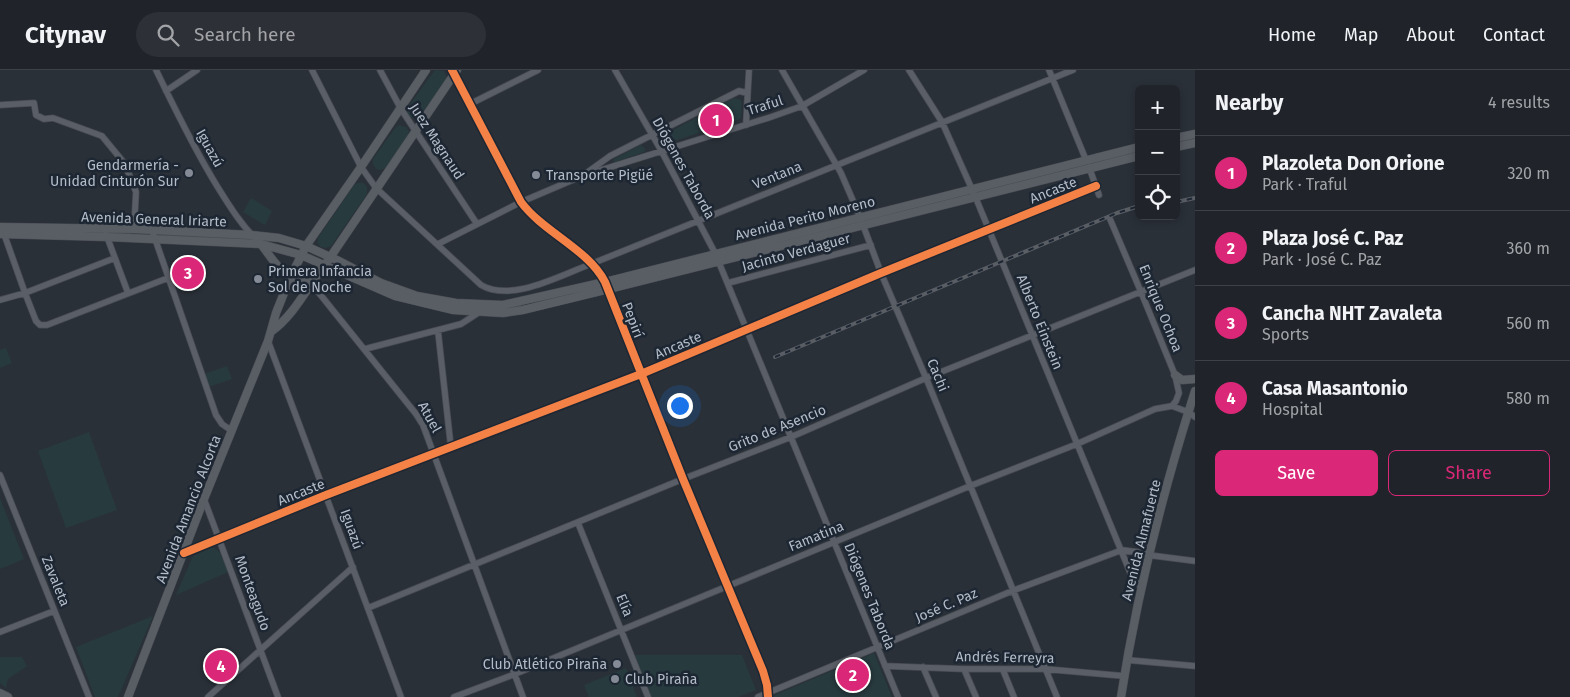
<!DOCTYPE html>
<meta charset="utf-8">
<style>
body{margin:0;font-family:"Fira Sans",sans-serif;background:#2d3036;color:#f1f3f6}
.controls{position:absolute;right:15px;top:15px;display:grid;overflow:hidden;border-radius:8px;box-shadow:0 2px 8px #0003}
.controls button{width:45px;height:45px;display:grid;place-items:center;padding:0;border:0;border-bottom:1px solid #3d4147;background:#20242a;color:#f1f3f6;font:25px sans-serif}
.you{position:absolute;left:679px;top:335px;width:18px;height:18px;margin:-12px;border:4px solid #fff;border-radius:50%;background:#1a73e8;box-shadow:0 0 0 8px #1a73e833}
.badge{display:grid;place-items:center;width:32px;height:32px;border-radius:50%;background:#db2777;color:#fff;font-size:16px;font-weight:700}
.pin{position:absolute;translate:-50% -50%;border:2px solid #fff;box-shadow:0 1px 5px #0006}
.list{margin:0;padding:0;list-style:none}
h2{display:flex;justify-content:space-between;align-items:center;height:65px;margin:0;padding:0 20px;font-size:21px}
h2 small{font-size:16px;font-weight:400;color:#a2a4a8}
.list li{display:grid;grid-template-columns:32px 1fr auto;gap:15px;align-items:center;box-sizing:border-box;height:75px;padding:0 20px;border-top:1px solid #3d4147}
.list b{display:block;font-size:19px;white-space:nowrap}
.list p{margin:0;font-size:16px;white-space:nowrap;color:#a2a4a8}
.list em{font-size:16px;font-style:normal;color:#a2a4a8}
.actions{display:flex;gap:10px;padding:15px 20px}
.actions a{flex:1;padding:11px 0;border:1px solid #db2777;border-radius:8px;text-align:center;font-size:18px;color:#db2777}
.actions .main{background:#db2777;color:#fff}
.icon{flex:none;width:28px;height:28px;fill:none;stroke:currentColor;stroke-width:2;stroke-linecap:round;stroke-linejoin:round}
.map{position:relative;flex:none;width:1195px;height:627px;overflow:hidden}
header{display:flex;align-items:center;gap:30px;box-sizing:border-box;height:70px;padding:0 25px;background:#20242a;border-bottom:1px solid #3d4147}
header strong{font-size:24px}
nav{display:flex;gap:28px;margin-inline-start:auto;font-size:18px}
.search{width:350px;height:45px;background:#2d3036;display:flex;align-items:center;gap:12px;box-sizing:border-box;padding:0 18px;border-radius:28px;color:#a2a4a8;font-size:19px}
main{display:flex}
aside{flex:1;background:#20242a}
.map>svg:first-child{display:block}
</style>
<header>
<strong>Citynav</strong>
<div class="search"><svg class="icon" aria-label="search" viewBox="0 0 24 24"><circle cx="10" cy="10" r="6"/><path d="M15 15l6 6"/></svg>Search here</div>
<nav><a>Home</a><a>Map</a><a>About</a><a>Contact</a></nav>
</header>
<main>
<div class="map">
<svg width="1195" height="627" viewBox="0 0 1195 627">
<rect width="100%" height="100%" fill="#2a3038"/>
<path fill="#273a3e" d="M435,0l9,1 2,5v5l-26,35c-7,5 -14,1 -13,-8z
M734,28l7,2 1,4 -1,13 -3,3 -64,21 -6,-4v-5l3,-1z
M399,55l7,2 3,4 -1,5 -22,32 -5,2 -5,-1 -3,-5v-5l22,-31z
M641,75l4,4 -1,3 -29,10 -2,-1 1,-2z
M358,113h5l4,4v7l-36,52 -5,2 -5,-1 -3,-4v-5l36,-53z
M251,128l21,13 -7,14 -22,-13z
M199,187l8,22 -30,11 -9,-22z
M6,278l6,15 -12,5v-18z
M227,296l5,13 -24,8 -4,-13z
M89,362l28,78 -51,18 -28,-77z
M0,428l24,61 -24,10z
M211,478c12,1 13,15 17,24l-52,23 17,-39z
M153,546l-35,81h-23l-19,-50z
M874,583l18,44h-119v-1z
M635,585h107l14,35 -18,7h-89z
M0,587h22l5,9 -19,13 -2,9 -6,-5z
M626,598l11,29h-48l-5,-12z"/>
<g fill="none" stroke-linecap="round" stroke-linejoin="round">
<g stroke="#484c53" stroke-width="7">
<path id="street" d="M156,0c19,39 38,79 61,116 13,21 26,42 44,58
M312,0l49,97 15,21 105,97c30,18 80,-10 110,-21l482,-194
M380,0l21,39 76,115
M452,0l69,132c22,30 67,47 84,80l78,197 80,192 4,14 1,12
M615,0l47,82 53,101 183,444
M782,0l59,103 19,44 21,56 45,105 131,319
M909,0l33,52 33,74 157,381 9,10
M1049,0l37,90
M166,21l31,-21
M470,34l68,-34
M0,35l34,-2 2,12 8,4 9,-1 49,18 23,28 11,28 -2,37
M746,55l3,-55
M1089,97l10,28
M585,104l25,-18 129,-65 8,2
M1110,149l31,73 34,83 4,18 -3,8 -4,5
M152,160l64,185 6,9 10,7
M3,161l22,62 11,28 4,4h7l121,-47
M106,164l22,59
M438,174l83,-42 61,-26 189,-59 31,-11 62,-36
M311,213l105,131 7,11 100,272
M728,213l143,-38
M0,230l25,-7 90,-35
M438,261l13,117
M268,271l133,356
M365,279l96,-25 17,-11
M0,405l89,222
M204,429l74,198
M578,453l70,174
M184,483l142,-58 315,-121 240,-101 215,-87
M368,538l315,-129 108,-42 135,-59 269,-108
M0,562l54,-21
M1127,590l68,6
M885,596l79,3h81l79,7
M923,597l13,30
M964,599l12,28
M1003,600l11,27
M208,627l145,-130
M454,627l61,-23 455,-188 107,-42 78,-35 17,-3 16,6 7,5
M758,627l254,-106 110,-41 15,2 11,3 47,6"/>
</g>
<g stroke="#484c53" stroke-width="9">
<path id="secondary" d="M1176,68l19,-4
M1176,77l19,-4
M0,157l134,2 117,6 28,3 27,8 33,15 42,22 36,13 39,7 47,2 102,-23 534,-135
M0,164l107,3 154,7 40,11 94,41 58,14 50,3 20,-3 74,-18 542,-136
M261,174c15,20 23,37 50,39
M272,261c23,-17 35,-44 53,-66l132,-195
M1175,305l7,5 13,-1
M0,623l8,4
M128,627l76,-198 64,-158 8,-28 14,-35 16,-32 55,-79 65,-97
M1121,627c16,-104 42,-206 74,-306"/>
</g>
<use href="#street" stroke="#5a5e66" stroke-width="5.5"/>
<use href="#secondary" stroke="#595d64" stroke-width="8"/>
<g stroke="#595d64" stroke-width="4">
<path id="rail" d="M1176,132l19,-4
M775,287l342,-144 22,-7"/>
</g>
<use href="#rail" stroke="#1d2633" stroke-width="2" stroke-dasharray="5.5" stroke-linecap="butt"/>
<g stroke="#1d2633" stroke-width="11">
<path id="cycleway" d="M452,0l69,132c22,30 67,47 84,80l78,197 80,192 4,14 1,12
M184,483l142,-58 315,-121 240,-101 215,-87"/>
</g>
<use href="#cycleway" stroke="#f48246" stroke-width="8"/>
</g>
<g fill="#848b96" stroke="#1d2633" stroke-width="2">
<circle cx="189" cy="103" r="5"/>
<circle cx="536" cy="105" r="5"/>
<circle cx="258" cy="209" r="5"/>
<circle cx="617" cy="594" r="5"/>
<circle cx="615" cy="609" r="5"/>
</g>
<g text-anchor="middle" stroke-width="5" stroke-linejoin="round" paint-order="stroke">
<g font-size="14" fill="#b4bcc9" stroke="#1d2633">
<text transform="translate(765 35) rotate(-18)" y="5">Traful</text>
<text transform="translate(437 71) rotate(57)" y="5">Juez Magnaud</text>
<text transform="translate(210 78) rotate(61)" y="5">Iguazú</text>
<text transform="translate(684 98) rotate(61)" y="5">Diógenes Taborda</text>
<text transform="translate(777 105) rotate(-22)" y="5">Ventana</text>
<text transform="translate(1053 120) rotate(-22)" y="5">Ancaste</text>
<text transform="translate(805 148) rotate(-14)" y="5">Avenida Perito Moreno</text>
<text transform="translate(154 149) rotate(2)" y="5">Avenida General Iriarte</text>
<text transform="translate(796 182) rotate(-15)" y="5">Jacinto Verdaguer</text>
<text transform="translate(1161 238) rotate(68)" y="5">Enrique Ochoa</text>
<text transform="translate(633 250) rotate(69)" y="5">Pepirí</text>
<text transform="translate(1040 252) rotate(68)" y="5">Alberto Einstein</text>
<text transform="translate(678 275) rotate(-23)" y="5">Ancaste</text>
<text transform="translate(938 305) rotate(67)" y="5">Cachi</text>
<text transform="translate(430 347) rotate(61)" y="5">Atuel</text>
<text transform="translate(777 358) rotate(-22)" y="5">Grito de Asencio</text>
<text transform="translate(301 422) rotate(-22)" y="5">Ancaste</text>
<text transform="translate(188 439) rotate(-69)" y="5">Avenida Amancio Alcorta</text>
<text transform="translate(352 459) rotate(70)" y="5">Iguazú</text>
<text transform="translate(816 466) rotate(-22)" y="5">Famatina</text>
<text transform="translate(1141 470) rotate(-76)" y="5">Avenida Almafuerte</text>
<text transform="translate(56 511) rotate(68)" y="5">Zavaleta</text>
<text transform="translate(253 523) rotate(70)" y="5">Monteagudo</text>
<text transform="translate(870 526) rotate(68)" y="5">Diógenes Taborda</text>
<text transform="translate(625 535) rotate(68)" y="5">Elía</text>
<text transform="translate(946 535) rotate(-23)" y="5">José C. Paz</text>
<text transform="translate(1005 587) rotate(1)" y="5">Andrés Ferreyra</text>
</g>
<g font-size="14" fill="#b4bcc9" stroke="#1d2633" text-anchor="start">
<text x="179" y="100" text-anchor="end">Gendarmería -<tspan x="179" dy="16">Unidad Cinturón Sur</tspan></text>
<text x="546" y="110">Transporte Pigüé</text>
<text x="268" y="206">Primera Infancia<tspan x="268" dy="16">Sol de Noche</tspan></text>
<text x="607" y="599" text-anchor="end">Club Atlético Piraña</text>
<text x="625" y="614">Club Piraña</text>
</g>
</g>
</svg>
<div class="controls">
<button>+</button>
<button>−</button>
<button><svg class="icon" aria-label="locate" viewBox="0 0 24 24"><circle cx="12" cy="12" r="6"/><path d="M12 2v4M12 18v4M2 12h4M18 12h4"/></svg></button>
</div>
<div class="you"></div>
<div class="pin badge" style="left:716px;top:50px">1</div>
<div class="pin badge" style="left:853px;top:605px">2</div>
<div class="pin badge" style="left:188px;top:203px">3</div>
<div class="pin badge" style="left:221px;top:596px">4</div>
</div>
<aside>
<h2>Nearby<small>4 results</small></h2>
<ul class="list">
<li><span class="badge">1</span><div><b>Plazoleta Don Orione</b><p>Park · Traful</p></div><em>320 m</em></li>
<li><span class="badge">2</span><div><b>Plaza José C. Paz</b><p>Park · José C. Paz</p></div><em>360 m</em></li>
<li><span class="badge">3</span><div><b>Cancha NHT Zavaleta</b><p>Sports</p></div><em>560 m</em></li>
<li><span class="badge">4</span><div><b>Casa Masantonio</b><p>Hospital</p></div><em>580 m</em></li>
</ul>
<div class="actions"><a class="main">Save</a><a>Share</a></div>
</aside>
</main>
